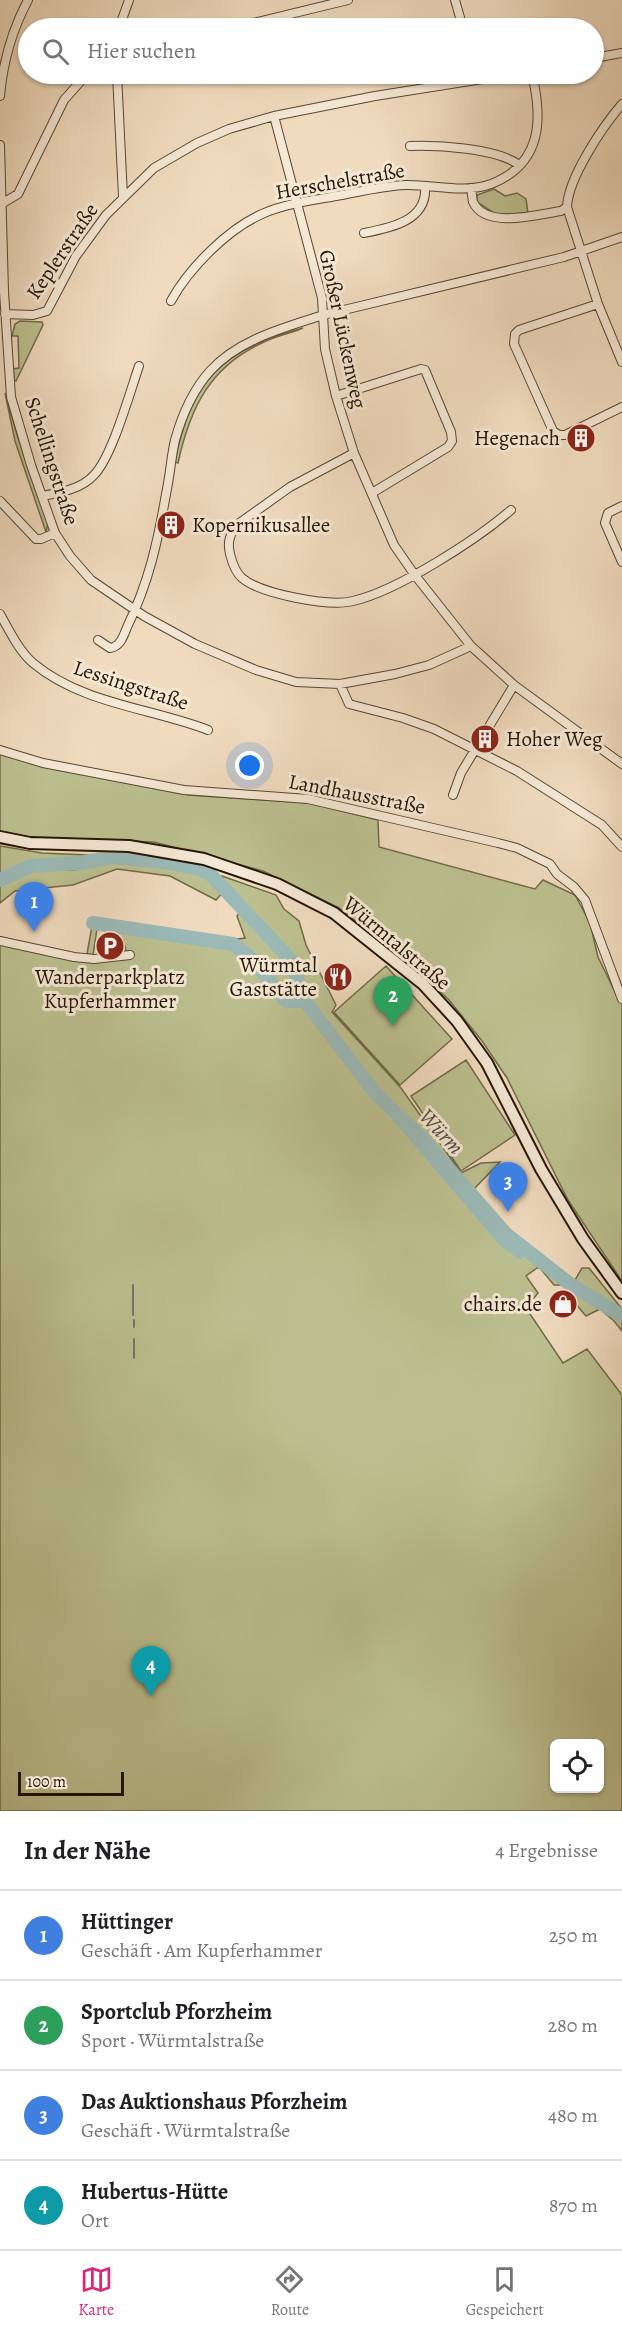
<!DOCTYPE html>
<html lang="de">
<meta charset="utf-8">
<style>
body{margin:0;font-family:Alegreya,serif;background:#f6f6f6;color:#202124}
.controls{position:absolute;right:18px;bottom:18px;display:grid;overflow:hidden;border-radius:9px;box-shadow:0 2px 4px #0004}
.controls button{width:54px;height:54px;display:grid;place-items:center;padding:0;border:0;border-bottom:2px solid #e0e0e0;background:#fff;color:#202124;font:30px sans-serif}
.scale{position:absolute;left:18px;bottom:15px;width:106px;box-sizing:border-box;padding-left:6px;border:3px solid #261602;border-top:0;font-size:16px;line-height:21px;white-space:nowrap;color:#261602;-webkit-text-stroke:4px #f5e8d5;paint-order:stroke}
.you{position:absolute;left:250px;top:766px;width:21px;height:21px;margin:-15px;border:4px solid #fff;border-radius:50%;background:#1a73e8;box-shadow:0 0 0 9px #1a73e833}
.badge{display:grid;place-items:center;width:39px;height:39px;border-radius:50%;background:#db2777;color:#fff;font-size:20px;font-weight:700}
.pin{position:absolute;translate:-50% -50px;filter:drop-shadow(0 2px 3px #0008)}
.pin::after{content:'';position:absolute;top:32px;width:21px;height:18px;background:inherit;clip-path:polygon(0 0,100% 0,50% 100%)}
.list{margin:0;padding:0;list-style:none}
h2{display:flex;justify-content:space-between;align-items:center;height:78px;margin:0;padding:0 24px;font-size:26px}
h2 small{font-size:20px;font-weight:400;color:#757577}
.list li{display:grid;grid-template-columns:39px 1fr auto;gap:18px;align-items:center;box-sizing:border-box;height:90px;padding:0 24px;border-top:2px solid #e0e0e0}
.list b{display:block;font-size:22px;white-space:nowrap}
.list p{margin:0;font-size:20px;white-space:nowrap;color:#757577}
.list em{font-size:20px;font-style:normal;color:#757577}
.icon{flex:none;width:33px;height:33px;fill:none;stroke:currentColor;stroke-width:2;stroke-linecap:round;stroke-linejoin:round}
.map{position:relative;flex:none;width:622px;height:1811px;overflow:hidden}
.search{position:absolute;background:#fff;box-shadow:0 2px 4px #0004;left:18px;right:18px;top:18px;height:66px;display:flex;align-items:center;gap:15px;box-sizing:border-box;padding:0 21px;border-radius:33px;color:#757577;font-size:22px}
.sheet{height:438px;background:#fff}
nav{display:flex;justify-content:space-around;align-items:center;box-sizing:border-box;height:84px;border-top:2px solid #e0e0e0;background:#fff;font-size:16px;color:#757577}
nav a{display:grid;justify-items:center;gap:3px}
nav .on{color:#db2777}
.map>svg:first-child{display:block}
</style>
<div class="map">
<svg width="622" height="1811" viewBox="0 0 622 1811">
<rect width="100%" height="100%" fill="#f0dbbf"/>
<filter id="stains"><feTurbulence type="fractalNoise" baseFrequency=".00333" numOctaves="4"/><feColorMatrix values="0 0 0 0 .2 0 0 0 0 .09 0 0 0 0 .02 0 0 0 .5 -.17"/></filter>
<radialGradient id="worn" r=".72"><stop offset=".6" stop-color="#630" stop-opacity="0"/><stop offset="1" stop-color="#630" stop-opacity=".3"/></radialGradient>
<path fill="#bcc090" stroke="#716b49" stroke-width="1.5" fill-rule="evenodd" d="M494,189l11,7 12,-3 9,6 2,14 -31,2 -20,-13v-7z
M20,321l22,1 1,3 -27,56 -2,-1 -1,-11 6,-1 -1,-32h-6l3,-12z
M303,328c-11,5 -27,8 -39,14 -54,24 -74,66 -86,121l-3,-1c15,-81 49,-114 128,-134z
M5,393l13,45 30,86 -2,8 -31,-91z
M0,754l36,9 87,16 65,16 121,8 69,17 1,27 156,42 8,-9 32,15 15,28 8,34 21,43h3v281l-54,-81 -61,-122 -25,-37 -33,-41 -28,-27 -82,-65 -76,-37 -109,-29 -131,-4 -23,-6z
M0,846l42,7 46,2 11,3c-25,7 -46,2 -68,7 -12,2 -21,8 -31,13z
M111,859l80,11 15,5 18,16 -8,9 -46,-24 -53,-7 -44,16 -58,6 -15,12v-19l37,-16 36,2 24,-4z
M222,876l54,19 8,14 15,12 7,24 30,60 -4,7 69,76 60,85 20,-10 19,-1 -29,30 30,33 67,55 -8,5h-6l-14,-17h-3l-11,8 12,17 -12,15 37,55 24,-14 35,46v416h-622v-868l61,13 67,1 -5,-17 -17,-12 -9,1 -4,26 -6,-1 6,-34 6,-1 130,21 16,-2 -8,-22 7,-10 -22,-26zM554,1744h46v44h-46z
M386,966l66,73 -52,46 -66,-73z
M466,1060l49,75 -54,36 -50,-75z
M582,1268h7l33,41v22l-8,-10 -14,-12 -14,7 -19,-22z"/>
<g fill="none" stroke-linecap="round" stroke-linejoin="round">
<path stroke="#6c786f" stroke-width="2" d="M133,1285v30
M134,1320v7
M134,1339v19"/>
<path stroke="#9bbab7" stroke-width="8" d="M375,1093l127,149 18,13"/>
<path stroke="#9bbab7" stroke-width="14" d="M0,880l31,-14 49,-3 32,-6 52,5 33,6 13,6 80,85 15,42 70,92 47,45 84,96 64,50 52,32
M93,923l140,21 16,12 37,45h19"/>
<g stroke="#584731" stroke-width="10">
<path id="minor" d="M455,0l8,28
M119,28l10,-28
M233,28l115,-28
M594,58l28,-5
M117,74l6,123
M0,96c3,-34 12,-66 28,-96
M622,104c-19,22 -54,74 -55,103l31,97 24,58
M274,116l48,182 3,51 11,47 18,57 40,92 20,29 57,72 43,39 108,79
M0,145l4,147 7,105 20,68 24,68 15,23 21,24 53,36 51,28 61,26 40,12 44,2 55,-10 34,-9 42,-19
M410,146c27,-1 87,2 109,19
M471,188c1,4 1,10 2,14 13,28 66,12 88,9l6,-4
M3,203l15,-9 46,-94 23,-26
M364,233c26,-5 64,-12 61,-47
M171,301c18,-33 57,-72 91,-87 25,-11 54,-14 80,-19 21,-4 41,-9 63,-10 27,-1 59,9 86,-1 51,-20 52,-64 41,-110
M598,304l-79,26 -4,4 -1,10 39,87 6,4h6l57,-28
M5,314l28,1 14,-4 29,-55 30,-41 48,-47 43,-25 32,-14 45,-13 101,-20 139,-22
M336,396l85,-27 4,1 26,62 1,9 -4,6 -76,46
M354,453l-64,34 -52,37c-8,10 -11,17 -8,30 2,8 5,18 12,24 19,16 87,29 111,23 44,-10 123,-61 158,-91
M42,496c17,-3 40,-7 52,-21 18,-18 36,-83 45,-109
M0,501l36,38h5l14,-6
M622,506l-14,7 -3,10 17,39
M0,614c9,16 19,37 33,49 49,41 118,45 175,67
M98,640l12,8c11,-1 14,-14 18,-23 21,-43 30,-85 38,-131 4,-18 5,-37 9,-54 7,-25 18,-50 35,-69 29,-32 74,-43 113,-56l241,-58 58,-20
M340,684l9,20 54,14 31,11 83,42 85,54 20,22
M0,750l43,13 141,27 124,9 190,44 19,5 33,16 7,10 17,13 11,13 37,99
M453,795l8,-22 53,-88
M0,941l74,16 20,2 36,-4"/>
</g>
<g stroke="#261602" stroke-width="14">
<path id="secondary" d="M0,837l30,6 99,3 75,13 73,25 57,29 89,71 34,37 30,42 54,106 42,70 39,54"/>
</g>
<use href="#minor" stroke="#f5e8d5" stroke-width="8"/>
<use href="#secondary" stroke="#f5e8d5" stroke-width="10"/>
</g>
<defs>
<g id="building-disc" transform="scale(1.5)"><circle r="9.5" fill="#8f2418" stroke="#f5e8d5"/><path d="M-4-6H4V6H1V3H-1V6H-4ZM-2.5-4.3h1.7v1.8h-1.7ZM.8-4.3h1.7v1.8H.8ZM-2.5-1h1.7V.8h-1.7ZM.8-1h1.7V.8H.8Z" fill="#fff"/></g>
<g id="parking-disc" transform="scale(1.5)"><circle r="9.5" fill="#8f2418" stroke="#f5e8d5"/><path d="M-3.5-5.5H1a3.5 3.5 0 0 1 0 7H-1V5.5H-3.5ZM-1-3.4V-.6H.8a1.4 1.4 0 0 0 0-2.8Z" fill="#fff"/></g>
<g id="restaurant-disc" transform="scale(1.5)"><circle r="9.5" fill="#8f2418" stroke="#f5e8d5"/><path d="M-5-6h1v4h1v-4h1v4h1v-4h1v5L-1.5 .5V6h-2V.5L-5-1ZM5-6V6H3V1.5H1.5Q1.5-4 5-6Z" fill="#fff"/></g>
<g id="shop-disc" transform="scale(1.5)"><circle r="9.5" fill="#8f2418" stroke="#f5e8d5"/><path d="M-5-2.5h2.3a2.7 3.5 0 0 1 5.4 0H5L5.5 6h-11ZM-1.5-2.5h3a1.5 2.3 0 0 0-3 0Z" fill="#fff"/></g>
</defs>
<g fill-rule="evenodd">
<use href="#building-disc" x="581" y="438"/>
<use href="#building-disc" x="171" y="525"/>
<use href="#building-disc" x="485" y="739"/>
<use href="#parking-disc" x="110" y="946"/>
<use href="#restaurant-disc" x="338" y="977"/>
<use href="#shop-disc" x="563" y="1304"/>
</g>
<g text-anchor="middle" stroke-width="6" stroke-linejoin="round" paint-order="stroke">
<g font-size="21" fill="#261602" stroke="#f5e8d5">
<text transform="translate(340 181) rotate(-10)" y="7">Herschelstraße</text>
<text transform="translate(62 251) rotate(-56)" y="7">Keplerstraße</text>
<text transform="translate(343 329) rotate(78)" y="7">Großer Lückenweg</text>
<text transform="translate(52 461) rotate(72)" y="7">Schellingstraße</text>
<text transform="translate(131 685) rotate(18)" y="7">Lessingstraße</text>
<text transform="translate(357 794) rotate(11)" y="7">Landhausstraße</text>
<text transform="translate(397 943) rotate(40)" y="7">Würmtalstraße</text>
</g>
<g font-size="21" fill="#261602" stroke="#f5e8d5" text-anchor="end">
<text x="560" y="445">Hegenach</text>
<text x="192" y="532" text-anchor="start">Kopernikusallee</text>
<text x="506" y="746" text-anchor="start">Hoher Weg</text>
<text x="317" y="972">Würmtal<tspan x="317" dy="24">Gaststätte</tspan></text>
<text x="110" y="984" text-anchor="middle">Wanderparkplatz<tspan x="110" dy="24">Kupferhammer</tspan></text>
<text x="542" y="1311">chairs.de</text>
</g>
<g font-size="22" font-style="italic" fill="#4f4f41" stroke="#f5e8d5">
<text transform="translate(442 1131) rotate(47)" y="8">Würm</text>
</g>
</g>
<rect width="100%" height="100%" filter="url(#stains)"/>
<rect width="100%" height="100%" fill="url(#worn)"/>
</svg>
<div class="controls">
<button><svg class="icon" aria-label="locate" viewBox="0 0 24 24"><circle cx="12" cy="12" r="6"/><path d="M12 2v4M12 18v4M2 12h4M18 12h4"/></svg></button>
</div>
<div class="scale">100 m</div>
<div class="you"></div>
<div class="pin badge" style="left:34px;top:932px;background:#3f7fe0">1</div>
<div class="pin badge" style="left:393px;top:1026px;background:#2e9e5b">2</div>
<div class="pin badge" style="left:508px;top:1212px;background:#3f7fe0">3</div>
<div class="pin badge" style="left:151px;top:1696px;background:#0f9aa8">4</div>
<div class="search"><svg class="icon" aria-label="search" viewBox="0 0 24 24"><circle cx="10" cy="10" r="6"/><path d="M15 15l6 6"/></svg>Hier suchen</div>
</div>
<section class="sheet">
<h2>In der Nähe<small>4 Ergebnisse</small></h2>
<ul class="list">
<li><span class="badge" style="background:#3f7fe0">1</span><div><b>Hüttinger</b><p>Geschäft · Am Kupferhammer</p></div><em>250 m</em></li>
<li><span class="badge" style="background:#2e9e5b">2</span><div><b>Sportclub Pforzheim</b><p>Sport · Würmtalstraße</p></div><em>280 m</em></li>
<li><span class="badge" style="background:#3f7fe0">3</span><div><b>Das Auktionshaus Pforzheim</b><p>Geschäft · Würmtalstraße</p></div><em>480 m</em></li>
<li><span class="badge" style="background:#0f9aa8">4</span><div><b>Hubertus-Hütte</b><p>Ort</p></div><em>870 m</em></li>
</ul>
</section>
<nav>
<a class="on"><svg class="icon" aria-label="map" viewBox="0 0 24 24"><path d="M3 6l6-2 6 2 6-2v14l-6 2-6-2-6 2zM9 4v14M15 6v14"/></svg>Karte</a>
<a><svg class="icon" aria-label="directions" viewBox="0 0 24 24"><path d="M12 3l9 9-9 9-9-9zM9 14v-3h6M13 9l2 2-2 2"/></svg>Route</a>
<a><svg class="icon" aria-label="saved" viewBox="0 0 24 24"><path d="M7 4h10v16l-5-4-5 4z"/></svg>Gespeichert</a>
</nav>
